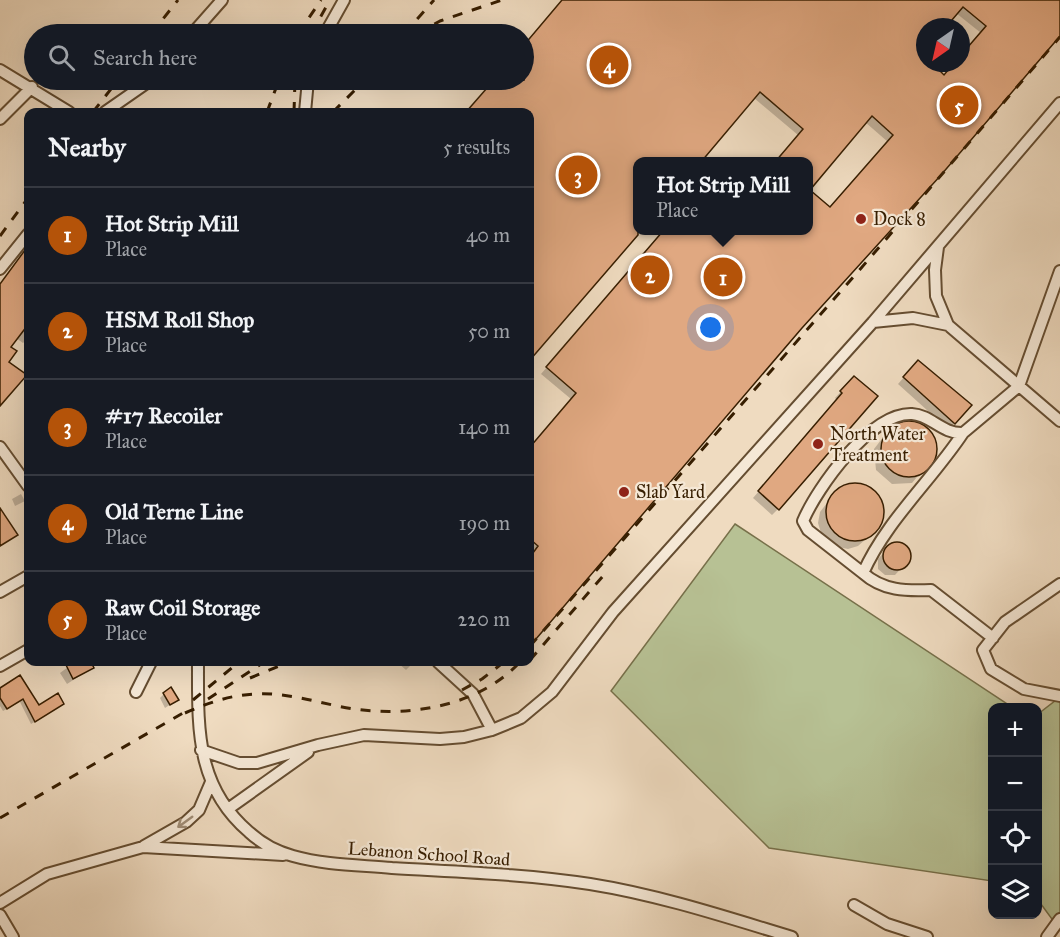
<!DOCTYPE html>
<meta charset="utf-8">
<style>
body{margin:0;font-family:"IM FELL Great Primer",serif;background:#20242c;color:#f1f3f6}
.controls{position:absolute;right:18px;bottom:18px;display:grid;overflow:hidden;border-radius:12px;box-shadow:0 6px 24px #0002}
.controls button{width:54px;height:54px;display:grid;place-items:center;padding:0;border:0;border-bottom:2px solid #363941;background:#171b24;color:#f1f3f6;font:30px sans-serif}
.compass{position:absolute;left:916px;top:18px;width:54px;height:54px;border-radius:50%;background:#171b24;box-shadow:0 6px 24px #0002;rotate:214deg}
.you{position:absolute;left:711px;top:328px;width:21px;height:21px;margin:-15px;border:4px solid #fff;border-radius:50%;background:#1a73e8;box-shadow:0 0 0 9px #1a73e833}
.badge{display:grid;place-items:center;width:39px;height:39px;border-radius:50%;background:#b45309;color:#fff;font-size:20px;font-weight:700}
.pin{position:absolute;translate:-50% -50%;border:3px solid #fff;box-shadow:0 2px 6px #0006}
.popup{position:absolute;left:633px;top:157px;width:180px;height:78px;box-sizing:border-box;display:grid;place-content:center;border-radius:12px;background:#171b24;filter:drop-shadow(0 2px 4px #0005);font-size:20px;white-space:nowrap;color:#9ea1a6}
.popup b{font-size:22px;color:#f1f3f6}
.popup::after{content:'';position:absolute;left:50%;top:100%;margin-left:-12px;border:12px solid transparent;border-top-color:#171b24}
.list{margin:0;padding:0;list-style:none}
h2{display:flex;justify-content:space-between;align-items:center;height:78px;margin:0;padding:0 24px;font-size:26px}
h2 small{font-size:20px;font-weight:400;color:#9ea1a6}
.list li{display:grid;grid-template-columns:39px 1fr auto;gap:18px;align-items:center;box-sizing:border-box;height:96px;padding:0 24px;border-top:2px solid #363941}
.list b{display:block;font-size:22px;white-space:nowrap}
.list p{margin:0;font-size:20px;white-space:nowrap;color:#9ea1a6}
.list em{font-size:20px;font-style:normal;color:#9ea1a6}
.icon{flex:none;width:33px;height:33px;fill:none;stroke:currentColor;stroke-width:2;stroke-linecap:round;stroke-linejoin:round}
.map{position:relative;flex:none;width:1060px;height:937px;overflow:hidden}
.search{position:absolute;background:#171b24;box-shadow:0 6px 24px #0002;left:24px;top:24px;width:510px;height:66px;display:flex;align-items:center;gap:15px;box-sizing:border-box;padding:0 21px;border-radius:33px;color:#9ea1a6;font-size:22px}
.panel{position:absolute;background:#171b24;box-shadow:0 6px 24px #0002;left:24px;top:108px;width:510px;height:558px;border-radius:12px}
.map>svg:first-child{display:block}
</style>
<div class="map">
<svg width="1060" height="937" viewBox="0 0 1060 937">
<rect width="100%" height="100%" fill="#efdbc0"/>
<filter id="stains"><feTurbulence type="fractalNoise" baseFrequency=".00333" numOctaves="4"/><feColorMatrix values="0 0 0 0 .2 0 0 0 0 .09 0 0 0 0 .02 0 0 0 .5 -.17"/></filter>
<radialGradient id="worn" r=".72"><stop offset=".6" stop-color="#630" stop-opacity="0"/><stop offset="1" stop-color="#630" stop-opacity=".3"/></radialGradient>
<path fill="#b7c194" stroke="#77704a" stroke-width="1.5" d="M735,524l277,183 -20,1v173l-223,-33 -158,-157z
M1060,697v233l-22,-30v-186z"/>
<path fill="#0003" fill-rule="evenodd" d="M563,0h497v34l-259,293 -271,317v-86l3,-5 -3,-3v-102l41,-49 -30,-25 123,-144h144l80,-88 -23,-20 -57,40 -10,-27 -44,-37 -116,64 1,68 -109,128v-246h-63l28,-32h29v-34zM956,13l25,20 -20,23v7h-6l-11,13 -14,-13h-5v-36h19z
M25,253l3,2v83l-5,5 -7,-5 -7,9 -2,15 18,14 -25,28v-120z
M912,368l42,55 -6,6 -50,-45z
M848,384l-70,125 -6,6 -19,-17 84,-98 -2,-2z
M912,423l14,6 8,7 2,18 -24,29 -20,1 -16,-14 -2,-21 14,-18z
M853,484l11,1 9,6 10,19 -1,10 -6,10 -18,16 -10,3 -10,-2 -10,-5 -7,-9 -3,-10 2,-11 14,-18 9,-7z
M21,494l4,7 -10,5 -3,-7z
M891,545h10l7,6v10l-13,14h-10l-7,-6v-10z
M70,662h19l3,6 -25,16 -7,-11 12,-9z
M124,662h12l-9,4z
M397,662h17l-8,8z
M19,677l19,30h21l-28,17 -11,-22 -17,9 -3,-5v-16z
M164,694l13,6 -12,8 -5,-10z"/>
<path fill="#e0a881" stroke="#371e01" stroke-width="1.5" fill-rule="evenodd" d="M562,0h498v36l-119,139 -139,153 -272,318v-89l8,-11 -8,-7v-92l46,-54 -30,-26 117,-136h145v-69h-33l28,-33 -43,-37 -59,70h-63v73l-108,125v-248h-64l28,-32h30v-35zM963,7l23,19 -25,29v8h-7l-10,12 -12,-12h-7v-36h21zM872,116l21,19 -63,72 -20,-17z
M28,246v88l-4,-4 -13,17 6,4 -8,11 18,13 -27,31v-122z
M918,360l54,45 -17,19 -52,-47z
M854,376l24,20 -99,114 -21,-19 84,-98 -2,-2z
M881 449a28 28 0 1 1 56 0a28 28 0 1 1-56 0Z
M826 512a29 29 0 1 1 58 0a29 29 0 1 1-58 0Z
M0,508l18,27 -18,11z
M883 556a14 14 0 1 1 28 0a14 14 0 1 1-28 0Z
M73,662h18l3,6 -21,11 -7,-14z
M20,675l19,30 19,-12 6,11 -29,18 -12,-23 -16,10 -7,-11v-10z
M171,687l8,13 -9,5 -7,-12z"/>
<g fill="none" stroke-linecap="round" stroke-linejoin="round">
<g stroke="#654d31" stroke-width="14">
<path id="minor" d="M192,34l30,-34
M325,34l19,-34
M0,70l69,42
M105,112l46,-32
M305,112l3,-32
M0,119l32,-32
M938,247l-3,23 1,26 12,29 112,96
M0,269l28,-35
M873,322l40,-4 35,7
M963,433c-31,47 -77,88 -100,140 20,18 43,18 68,17l62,48
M0,447l28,39
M863,573l-55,-43 -5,-9c14,-33 68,-109 109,-107 19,1 30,20 51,19l56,-47 41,-115
M1060,584l-55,38 -22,28 8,19 33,20 36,7
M0,592l28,-16
M198,662c0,65 -3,124 51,170 12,11 29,20 44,24 32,9 66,9 99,12 66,4 133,6 198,16 69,11 136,33 202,53
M438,662l35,32 19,36 29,-12 31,-26 61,-80 260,-290 187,-219
M0,666l28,-16
M136,692l15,-30
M201,750l38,13h18l61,-18 46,-10 76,4 24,-2 28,-7
M228,809l80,-57
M144,846l42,-24 13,-12 12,-28
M0,903l47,-29 96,-27 140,8
M854,905l33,19 40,13
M0,915l13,22
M1047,937l13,-18"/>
</g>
<use href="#minor" stroke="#f5e8d6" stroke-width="10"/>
<path stroke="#371e01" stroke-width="3" stroke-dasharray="10 10" stroke-linecap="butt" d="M151,34l27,-34
M298,34l23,-34
M311,34l19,-34
M404,34l30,-34
M417,34l23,-13 62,-21
M93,112l25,-32
M267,112l12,-32
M294,112l1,-32
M333,112l32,-32
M0,236l28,-38
M530,646l339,-387 191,-222
M530,660l73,-84
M250,678l39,-16
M462,690l20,-11 22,-17
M208,699l56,-37
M193,700l46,-38
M185,713c23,-10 45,-18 70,-19 34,-2 66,10 99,15 58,8 125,-3 166,-47
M0,818l190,-109"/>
</g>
<defs><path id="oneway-shaft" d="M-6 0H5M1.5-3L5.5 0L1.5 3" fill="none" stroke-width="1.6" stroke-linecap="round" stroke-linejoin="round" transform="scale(1.5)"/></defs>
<use stroke="#a08d76" href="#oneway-shaft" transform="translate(185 822) rotate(144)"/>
<g fill="#8f2418" stroke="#f5e8d6" stroke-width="2">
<circle cx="861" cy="219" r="6"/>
<circle cx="818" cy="444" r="6"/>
<circle cx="624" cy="492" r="6"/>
</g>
<g text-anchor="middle" stroke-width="4.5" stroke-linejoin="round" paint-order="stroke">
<g font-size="18" fill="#371e01" stroke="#f5e8d6" text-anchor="start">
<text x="873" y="225">Dock 8</text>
<text x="830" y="440">North Water<tspan x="830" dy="21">Treatment</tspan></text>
<text x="636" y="498">Slab Yard</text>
</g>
<g font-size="18" fill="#371e01" stroke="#f5e8d6">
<text transform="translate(429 854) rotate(4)" y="6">Lebanon School Road</text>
</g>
</g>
<rect width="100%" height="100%" filter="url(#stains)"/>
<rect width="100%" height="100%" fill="url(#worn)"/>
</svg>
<div class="controls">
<button>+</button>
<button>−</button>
<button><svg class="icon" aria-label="locate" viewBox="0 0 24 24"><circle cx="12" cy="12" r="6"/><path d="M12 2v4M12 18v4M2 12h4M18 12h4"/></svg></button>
<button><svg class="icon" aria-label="layers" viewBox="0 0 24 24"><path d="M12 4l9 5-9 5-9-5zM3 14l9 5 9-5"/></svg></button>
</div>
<svg class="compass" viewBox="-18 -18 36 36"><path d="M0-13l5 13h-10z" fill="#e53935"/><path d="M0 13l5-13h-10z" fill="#9ea1a6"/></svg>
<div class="you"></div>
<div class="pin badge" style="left:723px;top:277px">1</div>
<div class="popup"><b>Hot Strip Mill</b>Place</div>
<div class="pin badge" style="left:650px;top:275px">2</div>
<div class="pin badge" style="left:578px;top:175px">3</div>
<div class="pin badge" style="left:609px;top:65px">4</div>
<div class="pin badge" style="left:959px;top:105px">5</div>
<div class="search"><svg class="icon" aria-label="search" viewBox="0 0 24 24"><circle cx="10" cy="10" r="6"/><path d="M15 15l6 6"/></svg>Search here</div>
<section class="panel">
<h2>Nearby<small>5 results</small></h2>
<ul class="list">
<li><span class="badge">1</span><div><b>Hot Strip Mill</b><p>Place</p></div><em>40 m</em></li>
<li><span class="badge">2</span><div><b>HSM Roll Shop</b><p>Place</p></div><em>50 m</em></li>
<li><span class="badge">3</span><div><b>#17 Recoiler</b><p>Place</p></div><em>140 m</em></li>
<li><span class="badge">4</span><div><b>Old Terne Line</b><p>Place</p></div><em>190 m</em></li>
<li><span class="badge">5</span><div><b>Raw Coil Storage</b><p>Place</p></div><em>220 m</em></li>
</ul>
</section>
</div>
